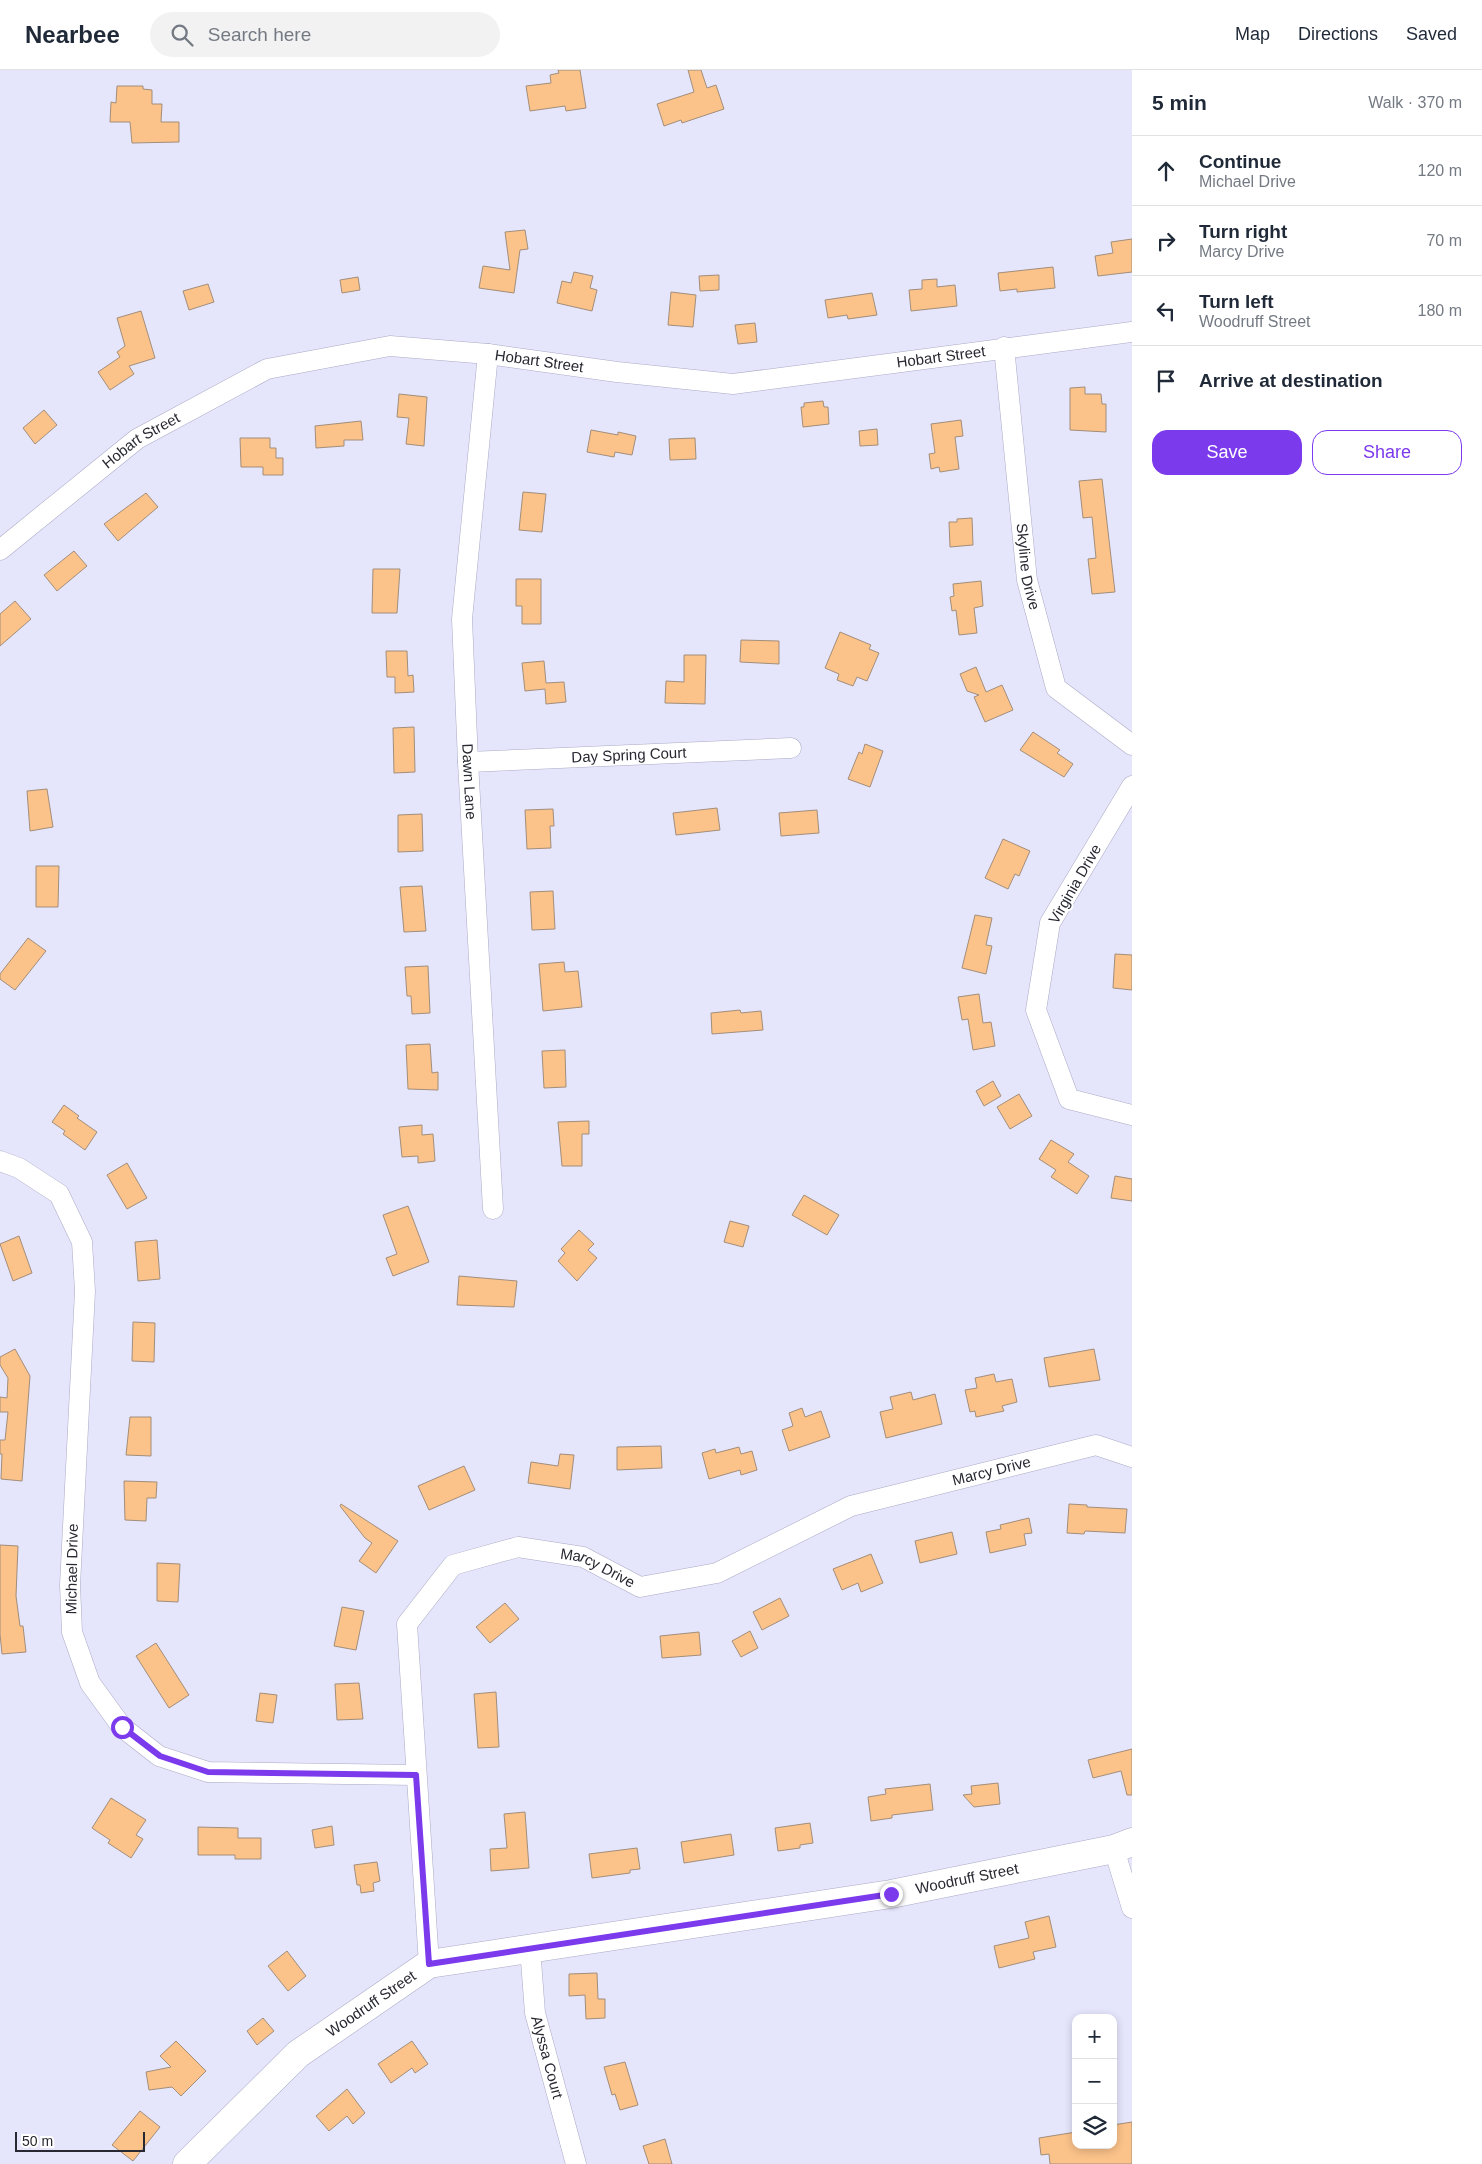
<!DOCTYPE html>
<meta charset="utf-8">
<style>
body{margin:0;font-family:Arial,sans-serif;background:#f2f2f3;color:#1f2937}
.controls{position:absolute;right:15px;bottom:15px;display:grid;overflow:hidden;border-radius:10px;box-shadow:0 2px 8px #0003}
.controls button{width:45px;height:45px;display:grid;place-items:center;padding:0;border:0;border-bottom:1px solid #e0e1e3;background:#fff;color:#1f2937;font:25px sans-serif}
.scale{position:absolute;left:15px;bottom:12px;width:130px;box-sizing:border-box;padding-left:5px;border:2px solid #282832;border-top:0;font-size:14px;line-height:18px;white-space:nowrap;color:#282832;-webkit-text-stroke:4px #fff;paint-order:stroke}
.stop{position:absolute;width:15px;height:15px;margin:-11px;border:4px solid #7c3aed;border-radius:50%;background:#fff}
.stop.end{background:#7c3aed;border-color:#fff;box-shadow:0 1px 5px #0008}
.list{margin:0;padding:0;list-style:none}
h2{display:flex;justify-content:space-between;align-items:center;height:65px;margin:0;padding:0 20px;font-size:21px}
h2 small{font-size:16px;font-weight:400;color:#747a83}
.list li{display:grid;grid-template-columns:32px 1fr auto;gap:15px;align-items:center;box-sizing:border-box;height:70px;padding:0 20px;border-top:1px solid #e0e1e3}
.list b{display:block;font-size:19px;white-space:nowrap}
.list p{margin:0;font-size:16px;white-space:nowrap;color:#747a83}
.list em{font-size:16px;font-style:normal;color:#747a83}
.actions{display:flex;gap:10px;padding:15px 20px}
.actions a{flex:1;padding:11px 0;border:1px solid #7c3aed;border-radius:15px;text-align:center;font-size:18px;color:#7c3aed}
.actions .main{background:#7c3aed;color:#fff}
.icon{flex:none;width:28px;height:28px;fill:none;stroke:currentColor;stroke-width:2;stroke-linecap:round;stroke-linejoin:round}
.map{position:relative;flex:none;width:1132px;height:2094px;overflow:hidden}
header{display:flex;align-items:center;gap:30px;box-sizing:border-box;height:70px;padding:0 25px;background:#fff;border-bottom:1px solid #e0e1e3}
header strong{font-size:24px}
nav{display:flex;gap:28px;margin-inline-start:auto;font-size:18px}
.search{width:350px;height:45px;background:#f2f2f3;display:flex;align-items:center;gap:12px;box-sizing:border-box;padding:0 18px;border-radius:28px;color:#747a83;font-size:19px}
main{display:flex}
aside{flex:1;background:#fff}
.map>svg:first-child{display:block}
</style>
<header>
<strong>Nearbee</strong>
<div class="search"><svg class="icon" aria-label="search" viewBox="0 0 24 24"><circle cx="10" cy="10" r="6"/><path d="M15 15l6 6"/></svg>Search here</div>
<nav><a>Map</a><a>Directions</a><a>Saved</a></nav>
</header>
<main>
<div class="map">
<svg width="1132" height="2094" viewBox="0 0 1132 2094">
<rect width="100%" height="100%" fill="#e5e5fc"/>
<path fill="#fbc28a" stroke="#a38e7a" d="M558,0h22l6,38 -20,3 -1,-5 -35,5 -4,-25 25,-3 -1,-8 9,-2z
M688,0h13l6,18 9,-3 8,24 -42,14 -1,-3 -17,6 -7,-22 37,-12z
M117,16h26v3l9,1v14h10l-1,18h18v20l-47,1 -2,-21h-20l1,-20 5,1z
M525,160l3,19 -8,1 -6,43 -35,-5 4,-22 27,4 -5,-38z
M1132,169v33l-34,4 -3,-20 18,-3 -2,-11z
M1053,197l2,21 -38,4v-3l-17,2 -2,-18z
M574,202l19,4 -3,12 7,2 -5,21 -35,-8 5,-22 9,2z
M719,205v15l-19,1 -1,-15z
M358,207l2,13 -18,3 -2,-13z
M937,209v8l18,-2 2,21 -46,5 -2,-21 13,-1v-9z
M208,214l6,18 -25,8 -6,-19z
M671,222l25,3 -3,32 -25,-2z
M872,223l5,22 -29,4 -1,-4 -19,3 -3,-18z
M141,241l14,47 -26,8 5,8 -24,16 -12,-18 22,-15 -3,-5 8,-6 -8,-28z
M755,253l2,19 -19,2 -3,-19z
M1085,317v7h16l1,10h4v28l-36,-2v-42z
M399,324l28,3 -3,49 -18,-2 3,-26 -12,-1z
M823,331l1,6h4l1,17 -26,3 -2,-20h3v-4z
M44,340l13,15 -22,19 -12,-16z
M961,350l2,16 -8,1 4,32 -19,3 -1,-5 -8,2 -2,-15 6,-1 -4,-29z
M361,351l2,19h-19v6l-28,2 -1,-22z
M877,359l1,16 -18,1 -1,-15z
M591,360l27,5v-3l18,4 -4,19 -17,-3 -1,5 -27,-5z
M240,368h30v10h6v10h7v17h-20v-8h-22z
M695,368l1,21 -26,1 -1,-21z
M1102,409l13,113 -23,2 -4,-35 8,-1 -4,-41 -9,1 -4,-37z
M523,422l23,2 -4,38 -23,-2z
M146,423l12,14 -40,34 -14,-17z
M972,448l1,27 -23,2 -1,-25h8v-3z
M74,481l13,15 -30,25 -13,-16z
M373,499h27l-3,44h-25z
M516,509h25v45h-19v-18h-6z
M981,511l2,25 -9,2 3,25 -18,2 -3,-25 -4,1 -2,-14 4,-1 -1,-12z
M15,531l16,18 -31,27v-32z
M840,562l31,13 -2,4 10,4 -12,28 -10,-4 -4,9 -16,-6 2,-6 -14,-6z
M741,570l38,1v23l-39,-2z
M386,581h21l1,25 5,-1 1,17 -19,1v-16h-8z
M684,585h22l-1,49 -40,-1 1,-22 18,1z
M544,591l2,22 18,-1 2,20 -20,2 -1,-15 -20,2 -3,-28z
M976,597l10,25 16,-7 11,25 -28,12 -11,-25 5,-2 -12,-4 -7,-17z
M414,657l1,45 -21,1 -1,-45z
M1033,662l27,18 -3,3 16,11 -9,13 -44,-27z
M865,674l18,7 -13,36 -22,-8 11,-27 3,2z
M47,719l6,38 -23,4 -3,-40z
M717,738l3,22 -44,5 -3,-22z
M553,739l1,17h-4l1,22 -24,1 -2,-39z
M817,740l2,23 -38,3 -2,-23z
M422,744l1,37 -25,1v-37z
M1003,769l27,12 -11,25 -4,-2 -7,15 -23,-11z
M36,796h23l-1,41h-22z
M422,816l4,45 -22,1 -4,-45z
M553,821l2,38 -23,1 -2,-38z
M975,845l17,3 -6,27 6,1 -6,28 -24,-6z
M28,868l18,13 -31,39 -15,-11v-5z
M1115,884l17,1v35l-19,-2z
M564,892l1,10 13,-1 4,36 -39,4 -4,-47z
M428,896l2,47 -18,1 -1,-18h-4l-2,-29z
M979,924l4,29 8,-1 4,24 -22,4 -5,-31 -6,1 -4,-23z
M740,940l1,3 20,-2 2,19 -51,4 -1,-21z
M430,974l2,29 6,-1v18l-30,-1 -2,-44z
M565,980l1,37 -22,1 -2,-37z
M993,1011l8,15 -17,10 -8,-15z
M1019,1024l13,22 -22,13 -13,-22z
M64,1035l15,11 -2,2 20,14 -12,18 -22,-16 2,-3 -13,-9z
M589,1051v13h-7v32h-20l-4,-44z
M422,1055v10l11,-1 2,27 -17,2v-7l-16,1 -3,-30z
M1051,1070l23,14 -6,8 21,14 -12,18 -26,-17 5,-7 -17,-11z
M127,1093l20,35 -20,11 -20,-34z
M1115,1106l17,3v22l-21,-3z
M804,1125l35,20 -12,20 -35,-20z
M408,1136l21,56 -36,14 -7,-18 11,-4 -14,-39z
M730,1151l19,5 -6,21 -19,-5z
M579,1160l15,14 -6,6 9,8 -20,23 -19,-20 7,-8 -4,-4z
M19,1166l13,37 -19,8 -13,-37z
M157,1170l3,39 -22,2 -3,-39z
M459,1206l58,5 -3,26 -57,-2z
M133,1252l22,1 -1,39 -22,-1z
M15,1279l15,27 -8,105 -21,-2 1,-25h-2v-14h5l3,-28h-8v-15l7,1 1,-20 -8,-13v-8z
M1094,1279l6,31 -51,7 -5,-29z
M994,1304l2,8 16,-3 5,23 -15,4 2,5 -28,6 -1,-6 -5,1 -5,-22 12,-2 -2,-10z
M911,1322l2,8 22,-6 7,30 -56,14 -6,-26 13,-3 -3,-12z
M802,1338l3,9 16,-6 9,26 -41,14 -7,-21 11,-4 -4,-13z
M130,1347h21v39l-25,-1z
M661,1376l1,22 -45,2v-23z
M739,1377l2,7 11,-3 5,19 -16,5 -1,-5 -31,9 -7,-26 13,-4 1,4z
M560,1384l14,1 -4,34 -42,-6 3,-21 27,4z
M464,1396l11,24 -46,20 -11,-24z
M124,1411l33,1 -1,16h-9l-1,23 -21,-1z
M341,1434l57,37 -22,32 -17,-12 13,-18 -7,-5 -25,-32z
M1069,1434l18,1v2l40,2 -2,24 -40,-2 -1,3 -17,-1z
M1029,1448l3,15 -8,1 2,11 -36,8 -4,-21 15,-3 -1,-4z
M952,1462l5,22 -37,9 -5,-22z
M0,1475l18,1 -2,50 4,30h3l3,26 -24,2 -2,-20z
M871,1484l12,29 -22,9 -3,-9 -16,7 -9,-21z
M157,1493l23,1 -2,38 -21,-1z
M780,1528l9,18 -27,14 -9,-18z
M505,1533l14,16 -29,24 -14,-16z
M342,1537l22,4 -8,39 -22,-4z
M750,1561l8,17 -17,9 -9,-16z
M699,1562l2,23 -39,3 -2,-22z
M156,1573l33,52 -20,13 -33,-52z
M359,1613l4,36 -26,1 -2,-36z
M496,1622l3,55 -21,1 -4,-54z
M260,1623l17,2 -4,28 -17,-2z
M1132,1679v46h-5l-6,-24 -28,7 -5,-18z
M998,1713l2,21 -26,3 -11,-12 9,-1 -1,-8z
M930,1714l3,26 -41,5v3l-21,3 -3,-24 18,-3 -1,-5z
M111,1728l35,22 -10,15 7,4 -12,19 -23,-15 2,-3 -18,-12z
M525,1742l4,56 -38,3 -1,-22 17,-1 -3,-34z
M810,1753l3,20 -13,2v3l-22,3 -3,-23z
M332,1756l2,19 -19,3 -3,-18z
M198,1757l40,1v10h23v21h-26v-4h-37z
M731,1764l3,21 -50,8 -3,-21z
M637,1778l3,21 -10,1v3l-38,5 -3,-24z
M377,1792l3,19 -7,2 1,8 -13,2 -1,-8h-3l-3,-20z
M1049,1846l7,31 -23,5 2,7 -36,9 -5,-22 35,-8 -4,-16z
M287,1881l19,25 -18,15 -20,-25z
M597,1903l1,26h7v19l-19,1 -1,-24 -16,1v-22z
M263,1948l11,13 -17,14 -10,-14z
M176,1971l30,30 -25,25 -9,-9 -23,3 -3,-18 25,-5 -11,-11z
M412,1971l16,23 -13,9 -3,-5 -21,15 -13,-19z
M625,1992l13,43 -18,5 -5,-16 -3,1 -8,-28z
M347,2019l18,24 -12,11 -6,-8 -18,15 -13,-15z
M140,2041l20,16 -27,34 -21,-16z
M1132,2052v42h-82l-1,-10 -8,1 -2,-17 37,-6v13h37v-20z
M665,2069l7,25h-23l-6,-18z"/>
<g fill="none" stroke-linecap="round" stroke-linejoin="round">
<g stroke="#aaaac5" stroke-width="21">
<g id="street">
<path id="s1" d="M1004,277l23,233 29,108 76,57"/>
<path id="s2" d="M488,284l-26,265 6,143 25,447"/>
<path id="s3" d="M0,480l137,-111 130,-70 123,-23 98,8 129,18 116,12 399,-52"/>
<path id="s4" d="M468,692l323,-14"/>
<path d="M1132,716l-82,137 -14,87 33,89 63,16"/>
<path d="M0,1091l19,7 40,26 23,48 3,49 -15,294 2,47 18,51 32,44 37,29 49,16 208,3"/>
<path d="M1114,1779l18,59"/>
<path id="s5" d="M530,1878l5,65 41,151"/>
<path id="s6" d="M429,1894l-22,-340 46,-59 65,-18 65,10 57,30 77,-14 134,-67 245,-61 36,12"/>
</g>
</g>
<g stroke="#aaaac5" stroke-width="29">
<g id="secondary">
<path id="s7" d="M187,2094l111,-110 131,-90 462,-70 223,-45 18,-7"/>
</g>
</g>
<use href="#street" stroke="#fff" stroke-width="20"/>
<use href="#secondary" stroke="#fff" stroke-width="28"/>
</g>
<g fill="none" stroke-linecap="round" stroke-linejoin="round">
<path stroke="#7c3aed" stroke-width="6" d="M122,1657l38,29 48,16 208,3 13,189 462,-70"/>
</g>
<g text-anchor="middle" stroke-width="4" stroke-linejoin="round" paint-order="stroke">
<g font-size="15" fill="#282832" stroke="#fff">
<text dy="5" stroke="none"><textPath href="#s3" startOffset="1004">Hobart Street</textPath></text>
<text dy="5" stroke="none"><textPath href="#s3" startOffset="599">Hobart Street</textPath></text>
<text dy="5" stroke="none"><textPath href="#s3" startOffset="179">Hobart Street</textPath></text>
<text dy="5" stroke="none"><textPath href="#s1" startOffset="221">Skyline Drive</textPath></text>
<text dy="5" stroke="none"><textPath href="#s4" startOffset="161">Day Spring Court</textPath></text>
<text dy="5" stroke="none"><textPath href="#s2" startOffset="429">Dawn Lane</textPath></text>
<text transform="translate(1075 814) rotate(-60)" y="5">Virginia Drive</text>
<text dy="5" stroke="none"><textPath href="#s6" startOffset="986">Marcy Drive</textPath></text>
<text transform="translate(72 1499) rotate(-89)" y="5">Michael Drive</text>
<text dy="5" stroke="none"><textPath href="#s6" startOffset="566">Marcy Drive</textPath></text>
<text dy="5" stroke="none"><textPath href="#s7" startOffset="860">Woodruff Street</textPath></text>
<text dy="5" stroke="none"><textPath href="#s7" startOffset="245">Woodruff Street</textPath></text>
<text dy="5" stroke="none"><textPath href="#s5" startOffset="111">Alyssa Court</textPath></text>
</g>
</g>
</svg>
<div class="controls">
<button>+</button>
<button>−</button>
<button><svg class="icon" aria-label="layers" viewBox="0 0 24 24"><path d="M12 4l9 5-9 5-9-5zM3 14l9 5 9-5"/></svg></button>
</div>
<div class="scale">50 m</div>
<div class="stop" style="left:122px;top:1657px"></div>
<div class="stop end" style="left:891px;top:1824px"></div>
</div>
<aside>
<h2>5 min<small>Walk · 370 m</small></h2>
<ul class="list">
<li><svg class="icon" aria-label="ahead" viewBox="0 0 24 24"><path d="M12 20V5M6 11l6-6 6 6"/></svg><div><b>Continue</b><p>Michael Drive</p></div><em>120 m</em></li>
<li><svg class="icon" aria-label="right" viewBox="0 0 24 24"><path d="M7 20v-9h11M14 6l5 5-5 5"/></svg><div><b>Turn right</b><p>Marcy Drive</p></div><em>70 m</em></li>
<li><svg class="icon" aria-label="left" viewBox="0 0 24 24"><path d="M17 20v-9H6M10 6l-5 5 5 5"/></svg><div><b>Turn left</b><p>Woodruff Street</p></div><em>180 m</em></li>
<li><svg class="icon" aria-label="arrive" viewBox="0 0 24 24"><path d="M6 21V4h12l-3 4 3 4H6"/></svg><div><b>Arrive at destination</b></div></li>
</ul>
<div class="actions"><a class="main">Save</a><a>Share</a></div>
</aside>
</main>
